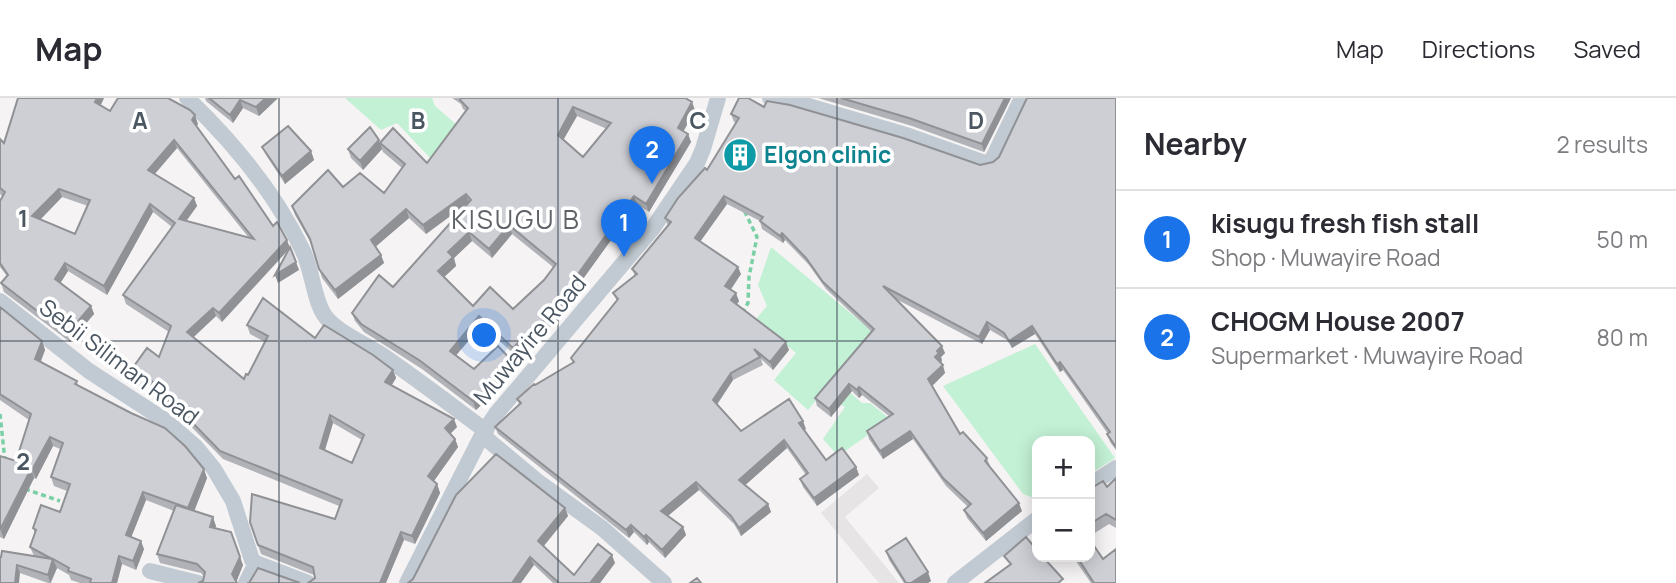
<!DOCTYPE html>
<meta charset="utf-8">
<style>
body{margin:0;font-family:Manrope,sans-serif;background:#f2f2f3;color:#2b2b33}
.controls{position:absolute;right:21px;bottom:21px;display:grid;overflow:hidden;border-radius:14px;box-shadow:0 4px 18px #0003}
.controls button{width:63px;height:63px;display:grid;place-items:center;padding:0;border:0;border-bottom:2px solid #e1e1e2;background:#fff;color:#2b2b33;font:35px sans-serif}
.you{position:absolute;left:485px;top:238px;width:24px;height:24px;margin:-18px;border:5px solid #fff;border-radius:50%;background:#1a73e8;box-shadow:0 0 0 10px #1a73e833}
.badge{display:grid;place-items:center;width:46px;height:46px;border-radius:50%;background:#1a73e8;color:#fff;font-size:23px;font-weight:700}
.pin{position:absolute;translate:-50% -58px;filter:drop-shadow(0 2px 4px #0008)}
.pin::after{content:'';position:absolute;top:37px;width:24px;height:21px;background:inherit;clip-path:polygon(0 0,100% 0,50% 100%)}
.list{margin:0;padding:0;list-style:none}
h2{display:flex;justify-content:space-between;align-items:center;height:91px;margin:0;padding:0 28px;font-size:30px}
h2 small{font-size:23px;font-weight:400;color:#7c7c81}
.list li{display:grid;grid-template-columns:46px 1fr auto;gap:21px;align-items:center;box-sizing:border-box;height:98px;padding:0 28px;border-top:2px solid #e1e1e2}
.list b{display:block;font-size:26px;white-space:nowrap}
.list p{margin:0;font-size:23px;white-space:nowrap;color:#7c7c81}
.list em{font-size:23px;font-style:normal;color:#7c7c81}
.map{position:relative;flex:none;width:1116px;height:485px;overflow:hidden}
header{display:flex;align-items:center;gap:42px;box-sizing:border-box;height:98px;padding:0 35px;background:#fff;border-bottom:2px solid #e1e1e2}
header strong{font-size:33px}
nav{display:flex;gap:38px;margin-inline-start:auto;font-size:24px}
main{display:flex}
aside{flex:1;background:#fff}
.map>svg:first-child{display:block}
</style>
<header>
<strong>Map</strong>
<nav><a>Map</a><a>Directions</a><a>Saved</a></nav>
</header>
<main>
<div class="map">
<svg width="1116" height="485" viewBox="0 0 1116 485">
<rect width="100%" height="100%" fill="#f5f3f3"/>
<path fill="#e6e4e5" d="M867,376l12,14 -34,29 54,66h-20l-58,-70z"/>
<path fill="#c3f1d5" d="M345,0h87l3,8 23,20 -26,34 -35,-37 -16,7z
M771,149l107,89 -42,44 26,23h8l19,15 -4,5 -47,33 -15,-17 22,-32 -23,-14 -14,17 -34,-30 22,-27 -40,-34 11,-13 -9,-21z
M1035,246l80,114 -25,16v-33h-53v58l-14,-5 -80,-108z"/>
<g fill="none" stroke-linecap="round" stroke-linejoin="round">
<path stroke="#7ad0a6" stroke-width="3.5" stroke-dasharray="5 3.5" stroke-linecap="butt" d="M742,215l6,-10 1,-26 8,-40 -13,-27
M0,316l5,47
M25,391l35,12"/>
<path stroke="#c1cad2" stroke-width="16" d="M187,0c45,43 89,96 116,153 9,18 11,50 22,65 10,15 42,29 57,39 35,24 69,50 104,76
M770,0l25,4 114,34 76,27 7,-3 30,-62
M0,203l89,70 77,50 30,26 18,22 19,32 19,59 4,3 52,20
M482,337l55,46 65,47 62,55
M1090,387l26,-17
M150,473l48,12
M246,485l10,-20
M407,485l75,-148 14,-21 157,-186 44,-65 6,-14 15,-51
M955,485l82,-64"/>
</g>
<path fill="#b0b2b7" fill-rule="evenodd" d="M104,0l-3,7 9,6 88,13 -2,2 39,53 38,47 -51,96 -6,-6 -22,21 50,42 4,-4 17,-33 -15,-8 -3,-9 68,13 78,32 3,8 -4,7 65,42 -7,7 5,5 3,8 -24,34 3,3 3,9 -25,51 -11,-4 -89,38 -1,-3 -53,-21 -11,-32 85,-3 4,-13 -116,-47 -73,-74 -5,6 -13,-9 -3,-9 30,-16 10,-25 -43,-28 -3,-9 49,-68 -19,-15 -46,83 -39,-24 -8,12 31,23 3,8 -24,28 -66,-50 -3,-9 6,-7 -7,-9v-66l2,-5 -2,-2v-55l4,4zM177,50l72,90 -63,-17 11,-15 -3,-8 -39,-24zM62,99l26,9 -13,28 -35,-14zM333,325l29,17 -10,23 -27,-13z
M205,0h73l-19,18 -16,-8 -10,15 -27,-22z
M452,0h233l10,12 -12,21 5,3 3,8 -42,70 -12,-8 -75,104 2,6 -24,22 -2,-2 -21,23 -35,-32 -26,30 18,14 39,-7 3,9 -40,39 -54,-41 -58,-37 -9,-11 -3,-8 41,-26 74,-83 -41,30 -17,-16 -34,29 6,8 3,8 -46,36 -16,-21 -10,-33 -17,-30 -3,-9 51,-19 41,6 18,-25 -19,-16 -1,-3 -19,21 -12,-12 -3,-9 32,-6 47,20 39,-52 -3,-2 -2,-5zM577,18l30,13 -24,28 -20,-17zM512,136l41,33 -9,13 -31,29 -40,-3 -29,-29 12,-11 -2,-8 18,-17 20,17z
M818,0h193l-27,54 -72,-26z
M1116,0v352l-6,-8 -3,-8h1l-45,-64 -3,2 -25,-38 -23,14 -5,-8 -17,-10 -8,14 -86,-45 49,54 -4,4 1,4 -2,2 5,10 -13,13 28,48 27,24 3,8 -1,1 33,44 -36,30 -19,-23 -3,-8 4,-3 -22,-21 -33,-47 -30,20 -14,-20 -2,-8 22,-15 -27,-21 -3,3 -7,-7 -21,26 -14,-11 -2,-8 57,-66 -46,-43 -17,-24 -24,-25 -2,3 -21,-14 -2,-8 -33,-17 -27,38 41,32 -11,15 9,12 -2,3 52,46 -16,20 -12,-11 2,6 -30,15 -16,25 24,26 65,-2 -2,1 22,30 30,7 3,8 -42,31 -14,-19 -3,-8 6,-4 -19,-27 -42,37 23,19 3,8 -30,24 -7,-12 -35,-34 -31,26 15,11 3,8 -21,23 -16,-16 -2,3 -13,-13 -5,6 -131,-104 -3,-7 24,-23 -2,-5 18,-14 38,-22 -2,-5 46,-57 -4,-8 22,-17 -3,-7 36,-43 -3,-8 42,-48 29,-47 -2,-1 -3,-8 33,-7 216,58 13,-3z
M262,49l49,4 3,9 -29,24 -19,-29z
M0,209l42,34 3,9 -4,12 36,19 1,4 129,93 -13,33 22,15 -1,2 28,37 -7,16h-33l1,-4 -3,-4 -41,-10 -3,-9 17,-43 -28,-11 -15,37 13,12 -8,21 -14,-6 -5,19h-37l-9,-3 -2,-5 -12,-7 -6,15h-3l-28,-10 -20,-16 34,-1 -4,-9 5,-13 -2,-6 27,-16 7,-21 -13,-5 -3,-9 9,-28 -7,-3 -17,33 -2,-1 -30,61 -4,-2v-81l16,5 13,-41 -29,-20z
M1116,380v50l-7,-4 -19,12v-47l17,-2z
M565,410l3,8 -24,30 30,29 41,-12 -15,20h-47l-19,-18 -126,18z
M886,453l45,30 -3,2h-24l-15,-23z
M1073,459h17l26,26h-25z"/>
<path fill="#909195" d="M97,0h7l-6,12 -3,-8z
M266,0h12l-19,18 -3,-9z
M1005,0h6l-27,54 -2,-8z
M240,2l3,8 -10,15 -3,-8z
M692,4l3,8 -14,26 -3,-8z
M573,9l4,9 -16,28 -3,-9z
M195,17l3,9 -3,4 -3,-8z
M688,36l3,8 -42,70 -3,-8z
M174,42l3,8 -26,30 -3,-8z
M379,42l3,9 -19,21 -3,-9z
M311,53l3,9 -29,24 -3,-8z
M59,91l3,8 -27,28 -3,-9z
M466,96l3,8 -43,32 -3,-9z
M634,98l3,8 -75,104 2,6 -24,22 -3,-9 21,-25z
M724,98l3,8 -30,42 -2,-8z
M194,100l3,8 -15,21 -3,-8z
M150,106l3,8 -46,83 -3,-9z
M406,111l3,9 -35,30 -3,-8z
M509,127l3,9 -20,24 -3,-9z
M469,134l3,9 -18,17 2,8 -15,14 -3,-9 10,-19z
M782,135l3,7 -2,3 -3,-7z
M287,142l3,8 -68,74 -3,-9z
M381,157l3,8 -46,36 -3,-9z
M296,164l3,8 -21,13 -3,-8z
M65,165l3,8 -10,16 -3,-8z
M738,169l3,7 -13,20 -3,-8z
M736,195l3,8 -5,7 -3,-8z
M91,208l3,8 -24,28 -3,-8z
M213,210l3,8 -26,24 -3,-8z
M479,218l3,9 -29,34 -3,-8z
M987,224l3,8 -8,14 -3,-7z
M535,227l3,9 -21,23 -4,-9z
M1032,228l3,8 -23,14 -3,-7z
M42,243l3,9 -7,17 -3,-8z
M786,244l3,8 -16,20 -3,-8z
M942,248l3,7 -4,4 1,4 -4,4 -3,-8 2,-6z
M513,264l3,9 -40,39 -3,-9z
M1060,264l3,8 -3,2 -3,-8z
M943,267l2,8 -14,14 -3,-8z
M393,272l3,8 -8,13 -3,-9z
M731,275l2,7 -18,27 -2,-7z
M147,278l3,9 -5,6 -3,-8z
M849,286l3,7 -21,26 -2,-8z
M859,289l3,8 -3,3 -2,-8z
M330,317l3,8 -10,33 -3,-8z
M454,321l3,8 -9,9 -3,-8z
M803,323l3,8 -4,2 -3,-8z
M910,333l3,8 -30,20 -3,-8z
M50,339l3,9 -17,33 -4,-9z
M455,341l3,8 -27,38 -3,-9z
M784,342l3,8 -45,40 -3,-8z
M856,369l3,8 -42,31 -3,-8z
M31,371l3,9 -30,61 -3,-8z
M204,371l3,9 -15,39 -4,-9z
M696,384l3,8 -35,29 -3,-8z
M437,386l3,9 -25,51 -3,-8z
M143,394l3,8 -17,43 -3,-8z
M1019,405l3,8 -36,30 -3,-8z
M768,406l3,8 -30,24 -2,-8z
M565,410l3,8 -27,33 -3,-8z
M213,419l3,9 -3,10 -3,-9z
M631,427l3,7 -5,6 -3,-8z
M683,429l3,8 -21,23 -3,-8z
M231,434l12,33 -7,18 -4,-9z
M401,434l3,8 -18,43h-6z
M646,437l3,7 -2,3 -3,-8z
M141,443l3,8 -8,21 -3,-9z
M612,457l3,8 -15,20h-10z
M119,458l3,8 -5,19h-5z
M530,459l4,8 -13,18h-9z
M53,461l4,9 -7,15 -2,-8z
M17,467l3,8 -1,10h-4z
M928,474l3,9 -3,2h-17z"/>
<path fill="#cdcfd5" stroke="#909195" stroke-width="2" fill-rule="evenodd" d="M18,0h79l-2,4 15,9 8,-13h50l22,12 5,5 -3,5 43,59 4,-3 34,50 4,-4 10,18 -68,73 -6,-5 -26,24 57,47 2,-5 2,1 20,-39 -21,-11 16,-27 52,40 9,-13 49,30 20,15 -8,12 69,37 -9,9 10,11 -27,37 9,8 -25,52 -11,-4 -21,51h-72l7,-5 -2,-11 -55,-22 -8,-23 2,-28 83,25 7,-19 -122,-49 -73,-75 -5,7 -13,-10 18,-25 12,9 12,-31 -48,-31 52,-72 -25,-19 -46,82 -39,-23 -10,16 36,27 -24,28 -66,-51 7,-8 -8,-12v-62l5,-9 -5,-4v-49l4,4zM174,42l80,99 -75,-20 15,-21 -46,-28zM59,91l31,11 -15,34 -43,-18zM330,317l34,20 -12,28 -32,-15z
M209,0h57l-10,9 -16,-7 -10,15z
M461,0h224l7,4 -14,26 10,6 -42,70 -12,-8 -76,106 3,3 -24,22 -2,-2 -22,23 -34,-32 -29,35 24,18 24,-23 15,16 -40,39 -54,-41 -58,-36 -9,-11 27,-38 14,12 78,-87 -5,-6 -43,31 -17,-16 -35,31 10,15 -46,35 -16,-21 -9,-30 -18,-33 36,-36 15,17 17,-14 24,20 21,-29 -25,-21 13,-15 34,35 41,-55 -8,-8zM573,9l38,16 -28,34 -25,-22zM509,127l47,39 -12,16 -31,29 -23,-22 -17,19 -35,-35 15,-14 -5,-5 21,-20 20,17z
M739,0h9l16,9 3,-6 23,4 113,33 77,27 13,-3 6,-5 28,-59h89v349l-9,-13 3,-2 -50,-70 -3,2 -25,-38 -23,15 -5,-8 -17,-11 -8,15 -96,-51 59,60 -5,5 2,2 -4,4 8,8 -15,14 32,55 3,-2 24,26 -2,3 34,42 -36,30 -19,-23 7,-6 -28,-26 -33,-47 -30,20 -13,-20 26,-17 -34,-27 -2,3 -8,-6 -20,25 -14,-11 59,-69 -51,-47 -17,-24 -24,-25 -2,3 -20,-15 3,-4 -39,-21 -29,42 43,29 -13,19 11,7 -5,7 55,42 -16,20 -16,-13 6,8 -29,16 -18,27 28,31 48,-32 14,22 -4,2 27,37 16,-12 14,19 -42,31 -14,-19 8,-6 -24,-33 -45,40 29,24 -29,24 -8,-12 -35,-34 -35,29 22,16 -21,23 -16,-15 -2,2 -13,-12 -5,5 -131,-103 26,-24 -4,-4 17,-15 1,1 39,-23 -3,-4 47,-59 -5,-6 24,-19 -5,-5 39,-47 -6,-4 13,-20 27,-30 2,2 32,-52 -8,-4z
M841,0h164l-23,46 -73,-26z
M288,28l23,25 -29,25 -20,-29z
M370,29l9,13 -19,21 -12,-12z
M290,149l6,15 -21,13z
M0,209l42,34 -7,18 42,22 -2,3 56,29 34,15 20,18 19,23 -16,39 -45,-16 -17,43 15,6 -8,20 -14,-5 -7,27h-22l1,-4 -23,-8 1,-3 -16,-9 -5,16 -31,-10 -2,18h-15v-26h1l1,-6 50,8 -22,-12 6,-17 -3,-2 8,-23 19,7 10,-28 -19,-7 12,-34 -13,-6 -18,33 -1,-1 -31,61v-74l16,5 15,-47 -31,-20z
M496,356l69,54 -27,33 36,34 24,-31 14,11 -22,28h-31l-29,-26 -18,26h-104l5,-4 43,-84z
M1116,380v42l-10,-6 -16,10v-35l13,-8 4,6z
M176,407l37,12 -3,10 21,5 9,25 -8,17 5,9h-39l5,-2 2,-9 -8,-8 -40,-10z
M1026,439l11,13v7h6l20,22 -5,4h-73l26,-19 -7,-8z
M906,440l22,34 -17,11h-5l-20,-32z
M1090,442l13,19 13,-10v34h-22l-17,-26h13z
M258,470l42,15h-53h2z
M697,480l4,5h-11z"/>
<path fill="none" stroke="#4a5661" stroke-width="2" stroke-opacity="0.55" d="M279,0v485M558,0v485M837,0v485M0,243h1116"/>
<defs>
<g id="building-disc" transform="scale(1.75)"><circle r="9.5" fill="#0f9aa8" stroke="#fff"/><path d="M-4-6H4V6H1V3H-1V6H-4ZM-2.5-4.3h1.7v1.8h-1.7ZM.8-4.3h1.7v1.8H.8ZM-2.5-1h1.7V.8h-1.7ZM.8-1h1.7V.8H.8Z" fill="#fff"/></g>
</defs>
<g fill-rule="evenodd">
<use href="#building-disc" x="740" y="57"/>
</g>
<g text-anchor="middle" stroke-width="7" stroke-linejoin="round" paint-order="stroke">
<g font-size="23" font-weight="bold" fill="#0d838f" stroke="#fff" text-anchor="start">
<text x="764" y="65">Elgon clinic</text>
</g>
<g font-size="23" fill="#4a5661" stroke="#fff">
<text transform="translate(530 242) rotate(-50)" y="8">Muwayire Road</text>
<text transform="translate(119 264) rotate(37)" y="8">Sebii Siliman Road</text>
</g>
<g font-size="26" letter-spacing="2" fill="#5f6368" stroke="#fff">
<text x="516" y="131">KISUGU B</text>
</g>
</g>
<g font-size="23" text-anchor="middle" font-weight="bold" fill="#4a5661" stroke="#fff" stroke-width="7" stroke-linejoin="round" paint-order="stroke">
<text x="140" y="31">A</text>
<text x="418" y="31">B</text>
<text x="698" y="31">C</text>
<text x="976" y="31">D</text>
<text x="23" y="129">1</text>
<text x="23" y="372">2</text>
</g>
</svg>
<div class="controls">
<button>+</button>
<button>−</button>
</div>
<div class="you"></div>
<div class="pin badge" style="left:624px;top:159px">1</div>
<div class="pin badge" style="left:652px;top:86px">2</div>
</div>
<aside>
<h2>Nearby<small>2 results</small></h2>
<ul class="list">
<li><span class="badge">1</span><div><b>kisugu fresh fish stall</b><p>Shop · Muwayire Road</p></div><em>50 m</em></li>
<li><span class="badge">2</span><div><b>CHOGM House 2007</b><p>Supermarket · Muwayire Road</p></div><em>80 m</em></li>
</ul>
</aside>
</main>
